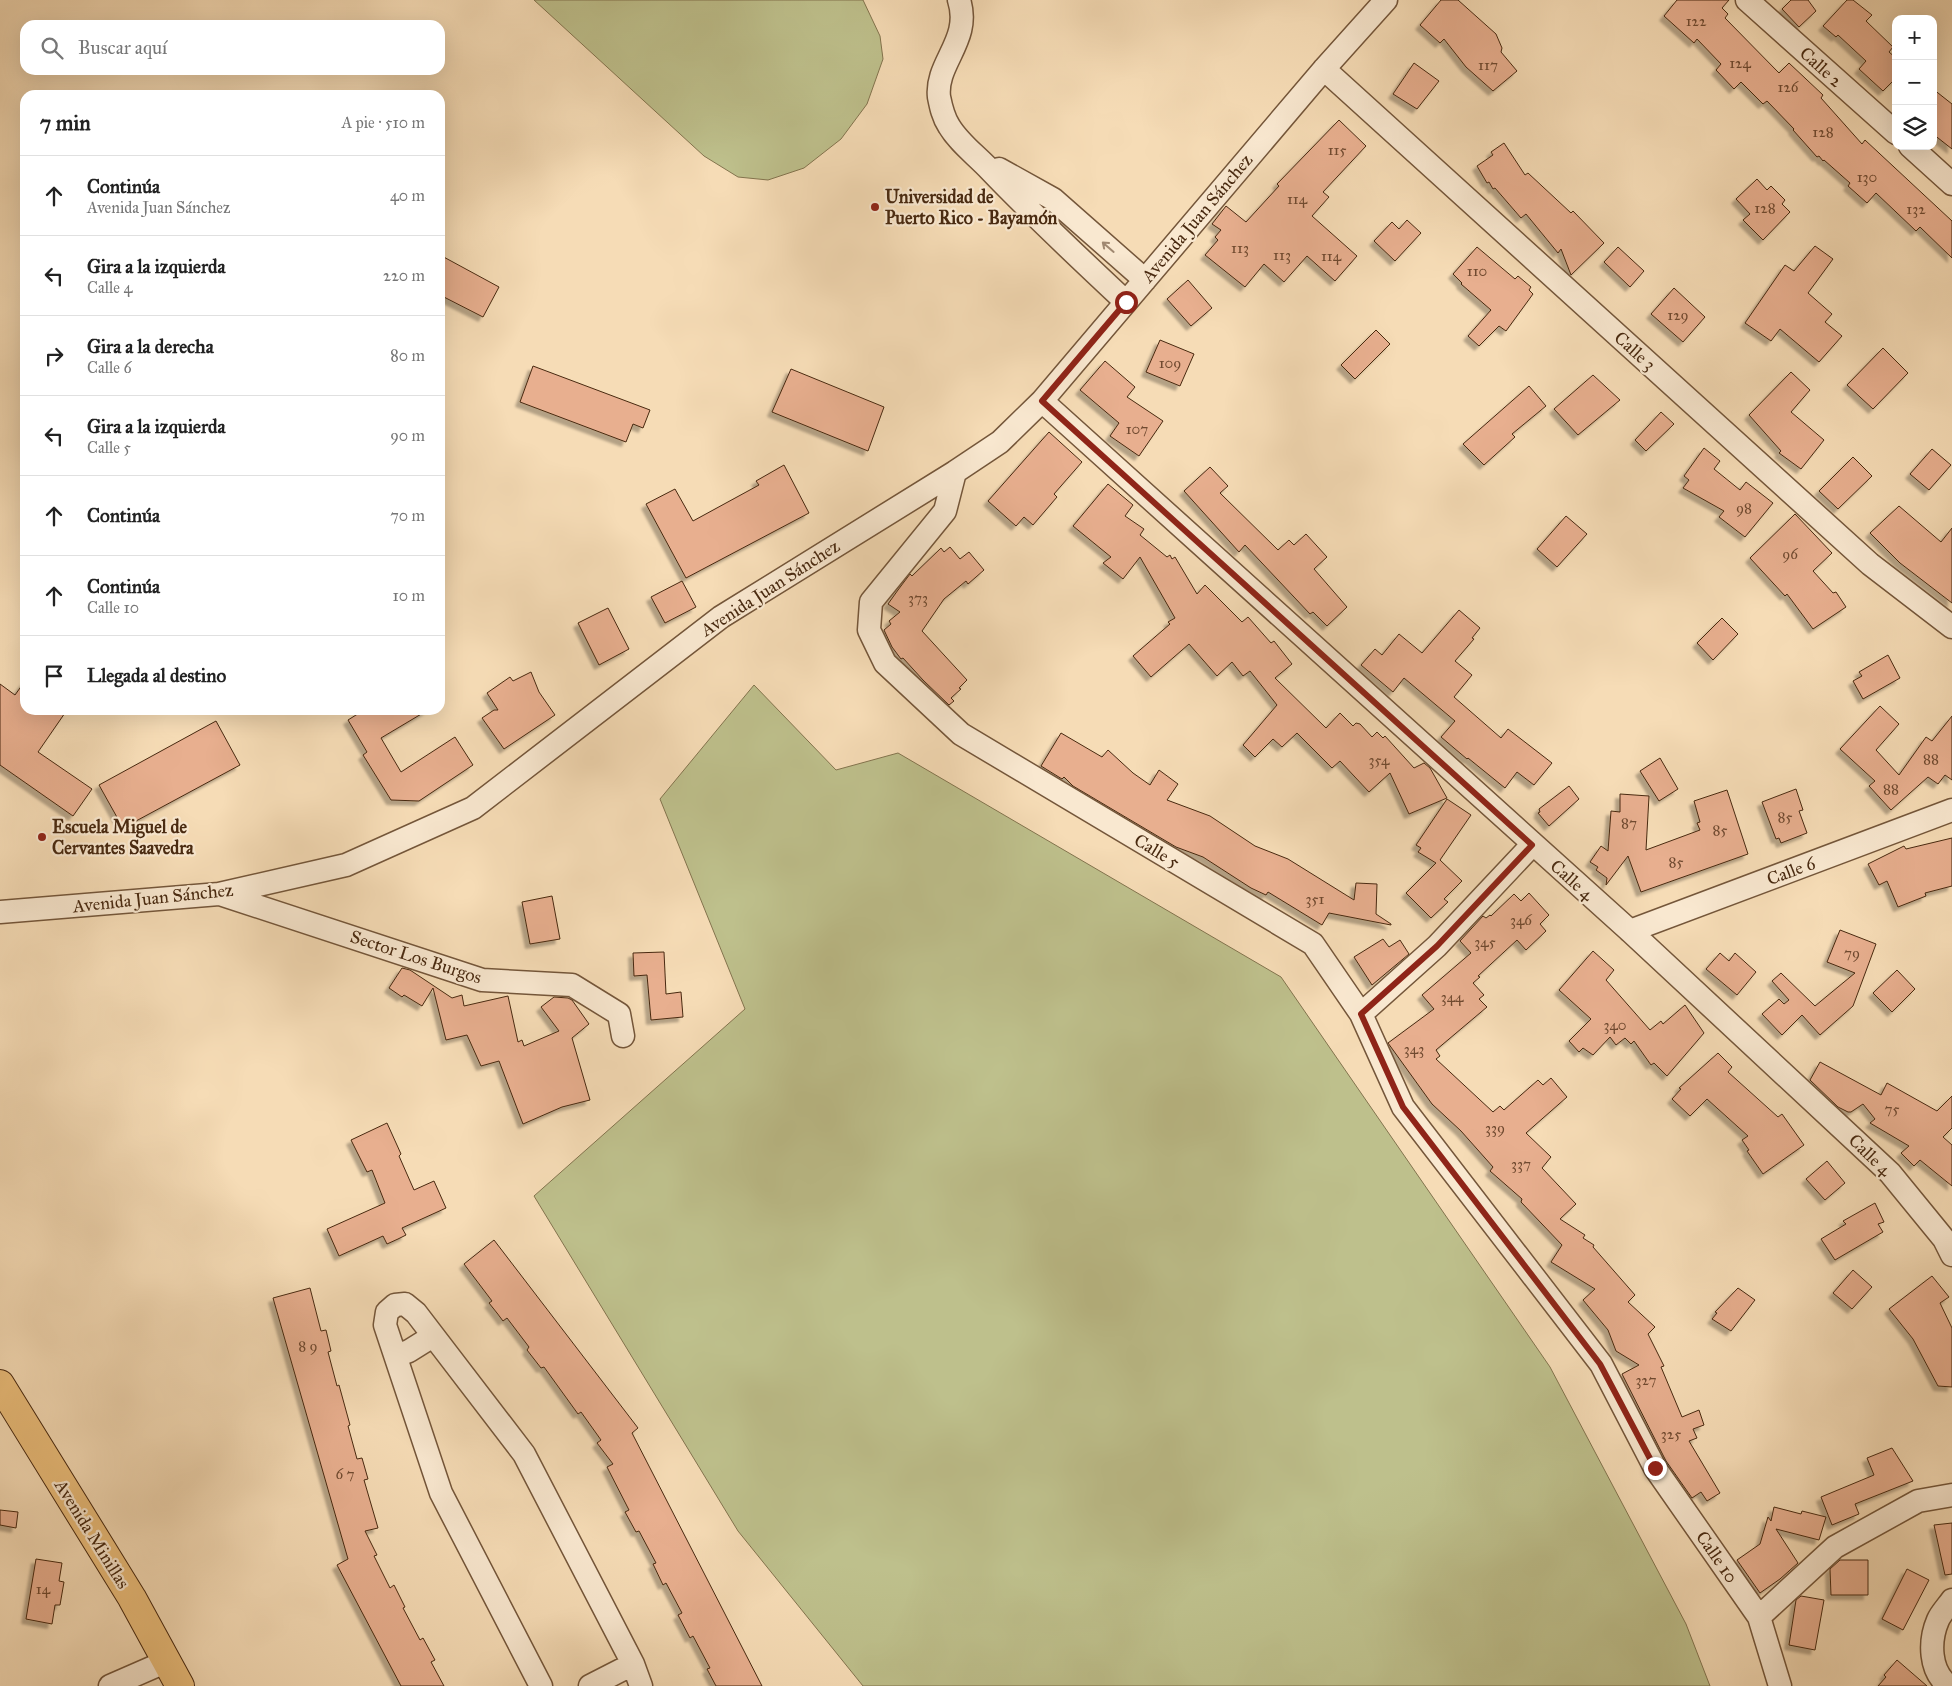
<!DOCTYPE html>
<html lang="es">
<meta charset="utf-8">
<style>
body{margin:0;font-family:"IM FELL Great Primer",serif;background:#f6f6f6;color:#222}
.controls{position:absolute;right:15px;top:15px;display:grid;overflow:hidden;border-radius:10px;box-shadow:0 5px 20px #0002}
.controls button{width:45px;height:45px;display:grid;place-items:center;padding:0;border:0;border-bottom:1px solid #e0e0e0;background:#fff;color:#222;font:25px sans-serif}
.stop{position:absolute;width:15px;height:15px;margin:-11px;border:4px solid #8f2418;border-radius:50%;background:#fff}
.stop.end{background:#8f2418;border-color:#fff;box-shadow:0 1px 5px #0008}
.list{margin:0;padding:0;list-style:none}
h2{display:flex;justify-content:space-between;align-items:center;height:65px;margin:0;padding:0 20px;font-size:21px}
h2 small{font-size:16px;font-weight:400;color:#767676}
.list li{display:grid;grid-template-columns:32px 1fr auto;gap:15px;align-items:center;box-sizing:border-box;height:80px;padding:0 20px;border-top:1px solid #e0e0e0}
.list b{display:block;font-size:19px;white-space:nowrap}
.list p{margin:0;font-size:16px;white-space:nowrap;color:#767676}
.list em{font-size:16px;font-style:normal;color:#767676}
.icon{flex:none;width:28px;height:28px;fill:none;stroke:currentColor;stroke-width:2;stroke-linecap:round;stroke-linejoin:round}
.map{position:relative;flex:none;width:1952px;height:1686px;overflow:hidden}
.search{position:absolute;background:#fff;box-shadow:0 5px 20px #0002;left:20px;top:20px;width:425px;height:55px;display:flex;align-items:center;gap:12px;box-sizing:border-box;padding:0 18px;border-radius:15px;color:#767676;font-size:19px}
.panel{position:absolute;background:#fff;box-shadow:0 5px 20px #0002;left:20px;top:90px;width:425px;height:625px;border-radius:15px}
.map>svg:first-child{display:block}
</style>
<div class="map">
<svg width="1952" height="1686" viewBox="0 0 1952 1686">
<defs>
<filter id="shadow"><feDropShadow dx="-4.5" dy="4.5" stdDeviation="1" flood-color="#0004"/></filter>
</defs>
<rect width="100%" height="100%" fill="#f6dcb6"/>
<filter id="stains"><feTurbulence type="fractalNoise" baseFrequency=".004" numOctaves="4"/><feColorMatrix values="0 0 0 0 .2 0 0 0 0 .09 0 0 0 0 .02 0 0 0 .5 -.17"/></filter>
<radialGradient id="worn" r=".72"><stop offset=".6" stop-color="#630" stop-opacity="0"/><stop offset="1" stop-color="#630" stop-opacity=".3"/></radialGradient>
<path fill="#bec08c" stroke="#83744e" d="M534,0h329l17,36 3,23 -16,45 -26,35 -37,29 -36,12 -30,-3 -34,-21z
M754,685l82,85 62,-17 383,224 269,390 136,257 24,62h-847l-125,-155 -204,-335 211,-187 -85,-210z"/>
<path fill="#e8af8f" stroke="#482910" filter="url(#shadow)" d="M1441,0h17l38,34 6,14 -1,4 16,19 -24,20 -27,-24 -22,-28 -4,4 -20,-18z
M1677,0h52l-7,8 6,6 -3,4 54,55 10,-10 34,32 -2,3 41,46 3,-4 87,81v37l-32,-31 -4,4 -40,-38 -9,10 -19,-17 2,-3 -26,-23 -1,1 -4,-5 -2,1 -24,-27 1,-1 -27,-28 -4,3 -22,-22 -7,7 -18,-19 5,-6 -24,-25 -3,4 -30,-27z
M1791,0h17l8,11 -17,16 -17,-18z
M1847,0h6l19,15 -6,6 27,26 -4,5 7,6v20l-13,13 -24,-22 7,-8 -28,-26 -2,2 -13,-11z
M1414,63l25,18 -22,28 -24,-15z
M1933,89l19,15v45l-19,-15z
M1339,120l27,26 -43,46 6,5 -17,19 45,40 -22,25 -28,-25 -23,26 -20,-18 -19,23 -40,-32 13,-15 -3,-3 6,-7 -9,-6 14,-18 20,16 33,-36 -2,-2z
M1504,143l21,32 3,-2 43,40 2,-2 31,32 -33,32 -10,-26 -3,4 -32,-39 -5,4 -26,-30 -2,1 -4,-7 -2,1 -10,-17 16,-11 -2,-3z
M1757,179l10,11 4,-4 14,14 -3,4 8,8 -27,28 -20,-20 7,-6 -14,-15z
M1407,220l14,13 -26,28 -21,-20 18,-19 7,7z
M1815,246l18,13 -25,34 24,21 -7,8 17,14 -23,26 -39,-33 -9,12 -26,-18 40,-58 9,6z
M1477,247l38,32 3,-3 13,11 -2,3 4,4 -27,37 -7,-5 -20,20 -11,-10 23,-26 -30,-26 1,-1 -9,-9z
M1618,247l26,24 -14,16 -26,-25z
M440,255l59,32 -16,30 -43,-22z
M1188,280l24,28 -21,18 -24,-27z
M1674,288l31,29 -22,25 -32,-28z
M1376,330l14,14 -35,35 -14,-14z
M1160,340l34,14 -14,32 -34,-14z
M1883,348l25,25 -35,36 -26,-24z
M1105,361l30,26 -8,10 36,24 -24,35 -29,-20 9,-13 -39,-33z
M533,366l117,44 -7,18 -10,-4 -7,18 -106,-40z
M791,369l93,38 -16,44 -96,-39z
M1791,372l19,18 -19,22 33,28 -23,29 -22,-16 2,-2 -32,-36z
M1593,375l27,25 -42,35 -24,-26z
M1529,386l17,20 -34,28 3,3 -31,28 -21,-21z
M1661,412l13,12 -28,27 -11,-11z
M1049,432l33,30 -28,32 3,3 -24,28 -9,-8 -8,9 -28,-25z
M1704,448l16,13 -6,8 26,21 6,-8 27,21 -28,34 -26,-20 5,-6 -41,-23 6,-8 -5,-4z
M1932,449l19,16 -22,25 -19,-16z
M1853,457l19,19 -34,33 -19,-18z
M784,465l25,48 -123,65 -40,-74 29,-15 18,32 66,-36 -3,-4z
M1210,467l18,19 -8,7 58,57 11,-10 5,5 12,-11 21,23 -13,12 33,38 -20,19 -14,-14 -3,2 -65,-69 -6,7 -55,-61z
M1108,484l25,21 -8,11 19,13 -4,6 27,22 3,-2 2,4 3,-2 22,37 8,-9 37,37 6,-5 23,26 3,-2 18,23 -17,14 51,50 14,-15 13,13 3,-3 4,1 12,13 5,-5 6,6 2,-2 29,32 10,-5 6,5 17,30 -38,16 -19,-41 -21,19 -29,-31 -8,7 -35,-35 -15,14 -9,-8 -18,18 -12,-12 34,-40 -27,-34 -7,5 -11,-14 -15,14 -28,-32 -38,33 -18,-21 37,-32 -2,-2 7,-4 -35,-61 -17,22 -20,-16 8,-6 -38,-31z
M1899,506l42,36 11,-14v75l-52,-40 -30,-30z
M1795,514l37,39 -19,18 20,22 3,-1 10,15 -33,22 -26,-35 -2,2 -35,-38z
M1566,516l21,18 -30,33 -20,-18z
M950,547l10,12 9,-7 15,18 -16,14 -2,-3 -22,18 -22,32 45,49 -8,8 2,1 -10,9 3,3 -5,4 -26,-25 -20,-22 -2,1 -9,-12 -8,-17 7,-6 -2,-3 11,-9 -12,-8 10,-14 12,-16 2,2 29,-28 3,4z
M682,581l14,26 -31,16 -14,-26z
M608,608l21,41 -30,16 -21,-42z
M1459,610l21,18 -8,10 2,1 -19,22 17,14 -18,22 47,41 7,-9 44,34 -18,22 -17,-13 -12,16 -37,-30 -1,1 -26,-22 14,-16 -51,-43 -11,14 -32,-27 14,-16 7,6 17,-21 23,19z
M1722,618l16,16 -25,26 -16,-17z
M1888,655l12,23 -37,21 -10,-18 9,-5 -3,-4z
M531,672l8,20 16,23 -51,34 -22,-31 12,-8h4l-11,-17 23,-16 3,4z
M25,681v29h42l-29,42 54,37 -19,27 -73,-51v-81l15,11z
M1880,706l19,18 -23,26 23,25 27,-38 6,4 20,-25v64l-7,-5 -7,9 -10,-7 -37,33 -22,-24 6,-5 -35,-32z
M364,710h64l-47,28 20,34 54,-35 18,28 -54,36 -28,-1 -28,-45 4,-3 -19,-32z
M216,721l24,44 -117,63 -24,-43z
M1061,733l41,24 6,-7 25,23 17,12 9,-15 19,14 -11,16 43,16 45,30 33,13 66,41 2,-17 21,1 -1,30 15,10v1l-62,-12 -7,12 -54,-33 -2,3 -15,-7 -48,-31 -27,-10 -103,-61 -9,-9 -2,2 -21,-13z
M1660,758l18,31 -19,12 -19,-30z
M1569,786l10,13 -30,27 -11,-13 2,-1 -1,-3z
M1796,789l7,21 -4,1 8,22 -26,10 -2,-5 -3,1 -14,-37z
M1727,790l21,64 -107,38 -13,-36 -22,29 1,-7 -11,-8 2,-3 -8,-5 11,-16 7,5 3,-40 9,1v-18l29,2 -3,54 54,-20 -3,-7 3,-1 -6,-21z
M1447,799l24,16 -31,45 22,21 -18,18 4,3 -17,16 -25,-25 30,-30 -18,-11 3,-4 -5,-3z
M1952,838v48l-27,7 1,3 -28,11 -11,-26 -8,4 -11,-21 36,-18 2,3z
M1529,893l20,22 -9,9 6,7 -20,19 -9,-10 -39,36 2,1 -7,6 11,12 -5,4 8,8 -51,43 4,6 -4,3 57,53 7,-6 4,4 34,-30 5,5 8,-7 16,19 -41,36 25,24 -9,11 34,36 -16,15 25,16 -2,3 11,7 -1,2 42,48 -7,7 27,25 -7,7 16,32 -3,1 21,50 17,-7 5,15 -11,4 4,9 -8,3 31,52 -13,8 -6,-9 -9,6 -26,-37 -44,-87 17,-9 -23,-14 -8,-21 -25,-30 12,-11 -44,-27 11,-17 -41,-43 1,-3 -32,-28 3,-4 -32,-36 -29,-27 -44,-61 46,-34 -12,-14 49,-42 -11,-12 23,-25 3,2 4,-3 1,1 23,-22 7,7z
M552,896l8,43 -30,5 -8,-42z
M1840,930l36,14 -23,62 -33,29 -18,-20 -20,20 -20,-21 17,-15 5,5 5,-4 -17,-19 9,-8 34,33 40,-33 -28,-11z
M1383,939l6,8 11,-7 9,14 -37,31 -18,-28z
M1593,951l21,19 -8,10 44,50 11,-9 2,3 22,-19 19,28 -37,43 -13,-13 -3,2 -17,-24 -3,3 -6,-6 -9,7 -6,-8 -17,18 -10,-7 -4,4 -10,-11 22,-22 -32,-29z
M664,952l2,42 15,-2 2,25 -32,3 -4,-45 -13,1 -1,-23z
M1720,953l9,8 6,-8 21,19 -19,23 -31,-26z
M402,968l8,2 42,28 10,-3 2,11 44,-10 10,46 4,-2 2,6 35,-15 -18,-24 13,-10 14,1 4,2 17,24 -17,14 18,62 -28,7 -39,17 -24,-63 -18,5 -14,-31 -21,5 -13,-52 -11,18 -18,-11 -2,2 -13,-9z
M1897,970l18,19 -23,23 -19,-19z
M1718,1053l14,14 -4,5 50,45 4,-3 22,31 -41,29 -16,-23 2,-1 -7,-10 6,-4 -41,-37 -17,17 -18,-17 9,-10 -2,-1z
M1820,1062l61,33 6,-12 50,28 15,-15v32l-9,9 9,8v41l-32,-26 -6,6 -13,-13 8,-7 -39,-23 5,-4 -12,-15 -12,8h-3l-10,-5 -28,-27z
M387,1123l14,31 -2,2 15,34 20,-9 12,27 -44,20 4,7 -8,4 -11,5 -4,-8 -44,20 -12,-27 58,-26 -13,-33 -5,2 -16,-32z
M1827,1161l18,22 -20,17 -19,-21z
M1875,1203l9,19 -6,2 5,8 -48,28 -14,-21 25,-15 -3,-3z
M494,1240l144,188 -6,5 130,253h-46l-9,-17 3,-1 -17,-32 -3,2 -12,-23 4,-2 -16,-30 -3,2 -10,-21 3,-1 -17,-32 -3,1 -11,-20 4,-2 -22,-43 6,-3 -16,-21 4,-3 -20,-28 -3,2 -34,-47 -3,1 -14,-18 2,-3 -22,-29 -4,3 -6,-8 -8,-10 3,-2 -28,-37z
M1853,1270l19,17 -20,22 -19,-16z
M1932,1276l17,21 -9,6 12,25v59l-14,-1 -25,-47 -24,-30z
M310,1288l11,43 5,-1 5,21 -3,1 9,34 2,-1 11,40 -2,1 9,33 5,-1 6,21 -4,1 14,48 -13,3 12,24 -3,1 16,32 4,-3 11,22 -2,1 17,32 3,-2 12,22 -4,2 13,24h-43l-64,-121 11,-6 -75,-261z
M1738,1288l17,12 -24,31 -19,-12 5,-6 -2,-1z
M1892,1448l21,33 -58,23 4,10 -27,11 -11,-28 53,-22 -7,-17z
M1774,1507l27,7 1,-3 24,6 -7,23 -43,-11 22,34 -18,16 -20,14 -23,-33 23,-16 8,-27 3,4z
M0,1510l18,2 -2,16 -16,-3z
M1952,1523v51l-7,1 -11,-50z
M36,1559l26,4 -3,18 5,1 -4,23h-5l-3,19 -26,-5z
M1840,1560h28v35h-37l-1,-26z
M1907,1569l22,11 -26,50 -21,-11z
M1801,1596l23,4 -9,50 -26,-5 7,-45z
M1897,1660l30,26h-49l8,-9 -2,-2z"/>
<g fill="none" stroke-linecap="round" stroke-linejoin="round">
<g stroke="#74563a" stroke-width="25">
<path id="minor" d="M959,0c13,40 -24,63 -20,97 2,10 4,20 10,29 10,17 27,29 41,44 44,46 90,89 136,132
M1747,0l149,133
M1324,69l546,495 82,63
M1910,146l42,38
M999,169l54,30 92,81
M1042,401l588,530 260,242 54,66 8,16
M955,472l-10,39 -74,91 -2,28 16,33 76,71 352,210 48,70 42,93 198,257 54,104 104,149 21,69
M220,894l262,86 90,5 47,29 4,22
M0,912l219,-18 127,-29 127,-57 248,-191 234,-145 45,-30 42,-41 282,-332 62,-69
M1630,931l322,-121
M1361,1014l76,-68 95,-101
M396,1356l13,-5 24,-15
M1759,1617l76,-70 83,-46 34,-6
M110,1686l55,-24
M541,1686l-100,-193 -56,-168 2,-13 8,-7 10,-1 11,9 108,141 109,210 8,22
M590,1686l43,-22
M1949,1686c-20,-15 -20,-45 -11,-66 3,-7 10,-14 14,-20"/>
</g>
<g stroke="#482910" stroke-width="30">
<path id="major" d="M0,1384l132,214 48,88"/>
</g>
<use href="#minor" stroke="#f9e8d0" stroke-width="22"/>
<use href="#major" stroke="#ebbe7b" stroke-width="28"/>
</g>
<defs><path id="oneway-shaft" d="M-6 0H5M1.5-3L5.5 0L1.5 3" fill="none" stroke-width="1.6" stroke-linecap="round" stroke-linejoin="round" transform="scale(1.25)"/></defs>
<use stroke="#a08870" href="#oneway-shaft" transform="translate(1108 247) rotate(-139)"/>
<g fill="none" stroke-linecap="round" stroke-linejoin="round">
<path stroke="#8f2418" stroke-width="6" d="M1126,302l-84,99 490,444 -95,101 -76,68 42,93 197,257 55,104"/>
</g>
<g fill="#8f2418" stroke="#f9e8d0" stroke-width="2">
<circle cx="875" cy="207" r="5"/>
<circle cx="42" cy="837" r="5"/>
</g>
<g text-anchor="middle" stroke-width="4.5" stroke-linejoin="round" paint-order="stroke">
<g font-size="15" fill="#704a30">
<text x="1696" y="26">122</text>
<text x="1740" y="68">124</text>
<text x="1488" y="70">117</text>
<text x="1788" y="92">126</text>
<text x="1823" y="137">128</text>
<text x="1337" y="155">115</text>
<text x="1867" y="182">130</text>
<text x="1297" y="204">114</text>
<text x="1765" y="213">128</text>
<text x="1916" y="214">132</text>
<text x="1240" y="253">113</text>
<text x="1282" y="260">113</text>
<text x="1331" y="261">114</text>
<text x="1477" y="276">110</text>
<text x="1678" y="320">129</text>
<text x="1170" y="368">109</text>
<text x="1137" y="434">107</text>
<text x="1744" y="513">98</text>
<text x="1790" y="559">96</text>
<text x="918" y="603">373</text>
<text x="1931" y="764">88</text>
<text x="1379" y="765">354</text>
<text x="1891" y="794">88</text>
<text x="1785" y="822">85</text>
<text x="1629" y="828">87</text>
<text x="1720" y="835">85</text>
<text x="1676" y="867">85</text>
<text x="1315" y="904">351</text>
<text x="1521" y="925">346</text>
<text x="1485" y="947">345</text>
<text x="1852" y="958">79</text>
<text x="1452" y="1002">344</text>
<text x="1615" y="1030">340</text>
<text x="1414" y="1054">343</text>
<text x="1892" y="1114">75</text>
<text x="1495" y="1133">339</text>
<text x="1521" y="1169">337</text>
<text x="308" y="1351">8 9</text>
<text x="1646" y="1385">327</text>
<text x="1671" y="1439">325</text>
<text x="345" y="1479">6 7</text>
<text x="43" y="1594">14</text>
</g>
<g font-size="18" fill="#482910" stroke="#f9e8d0">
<text transform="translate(1821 67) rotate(42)" y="6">Calle 2</text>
<text transform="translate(1197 218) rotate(-50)" y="6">Avenida Juan Sánchez</text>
<text transform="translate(1635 351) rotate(42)" y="6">Calle 3</text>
<text transform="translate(770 588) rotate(-33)" y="6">Avenida Juan Sánchez</text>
<text transform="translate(1157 851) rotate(31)" y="6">Calle 5</text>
<text transform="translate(1791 871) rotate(-21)" y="6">Calle 6</text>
<text transform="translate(1572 880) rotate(42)" y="6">Calle 4</text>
<text transform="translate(153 898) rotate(-6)" y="6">Avenida Juan Sánchez</text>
<text transform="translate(416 957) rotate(18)" y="6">Sector Los Burgos</text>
<text transform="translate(1870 1155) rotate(44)" y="6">Calle 4</text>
<text transform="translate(92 1534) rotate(58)" y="6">Avenida Minillas</text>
<text transform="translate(1717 1557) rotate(55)" y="6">Calle 10</text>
</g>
<g font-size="18" font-weight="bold" fill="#482910" stroke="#f9e8d0" text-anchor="start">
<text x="885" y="203">Universidad de<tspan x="885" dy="21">Puerto Rico - Bayamón</tspan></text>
<text x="52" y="833">Escuela Miguel de<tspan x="52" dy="21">Cervantes Saavedra</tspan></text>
</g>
</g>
<rect width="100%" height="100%" filter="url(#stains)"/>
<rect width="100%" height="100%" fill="url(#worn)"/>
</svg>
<div class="controls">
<button>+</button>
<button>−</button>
<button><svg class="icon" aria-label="layers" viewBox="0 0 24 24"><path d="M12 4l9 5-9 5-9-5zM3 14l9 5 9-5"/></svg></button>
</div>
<div class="stop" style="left:1126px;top:302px"></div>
<div class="stop end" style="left:1655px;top:1468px"></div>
<div class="search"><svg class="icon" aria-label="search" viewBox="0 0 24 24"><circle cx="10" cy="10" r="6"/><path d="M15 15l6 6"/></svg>Buscar aquí</div>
<section class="panel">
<h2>7 min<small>A pie · 510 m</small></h2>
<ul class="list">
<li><svg class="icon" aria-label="ahead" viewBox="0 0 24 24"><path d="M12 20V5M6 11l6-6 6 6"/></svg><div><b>Continúa</b><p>Avenida Juan Sánchez</p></div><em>40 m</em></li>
<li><svg class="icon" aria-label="left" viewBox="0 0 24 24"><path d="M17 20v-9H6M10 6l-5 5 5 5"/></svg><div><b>Gira a la izquierda</b><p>Calle 4</p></div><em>220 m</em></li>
<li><svg class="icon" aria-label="right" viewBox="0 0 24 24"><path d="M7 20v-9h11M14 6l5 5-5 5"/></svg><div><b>Gira a la derecha</b><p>Calle 6</p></div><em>80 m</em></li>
<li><svg class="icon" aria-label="left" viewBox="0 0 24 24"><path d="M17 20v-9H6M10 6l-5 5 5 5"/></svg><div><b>Gira a la izquierda</b><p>Calle 5</p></div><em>90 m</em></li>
<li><svg class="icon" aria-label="ahead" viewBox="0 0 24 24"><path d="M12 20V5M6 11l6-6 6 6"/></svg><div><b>Continúa</b></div><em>70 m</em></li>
<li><svg class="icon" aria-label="ahead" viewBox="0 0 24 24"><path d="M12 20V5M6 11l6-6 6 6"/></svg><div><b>Continúa</b><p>Calle 10</p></div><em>10 m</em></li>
<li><svg class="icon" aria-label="arrive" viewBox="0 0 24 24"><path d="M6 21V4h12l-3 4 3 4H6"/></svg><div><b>Llegada al destino</b></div></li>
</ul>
</section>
</div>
